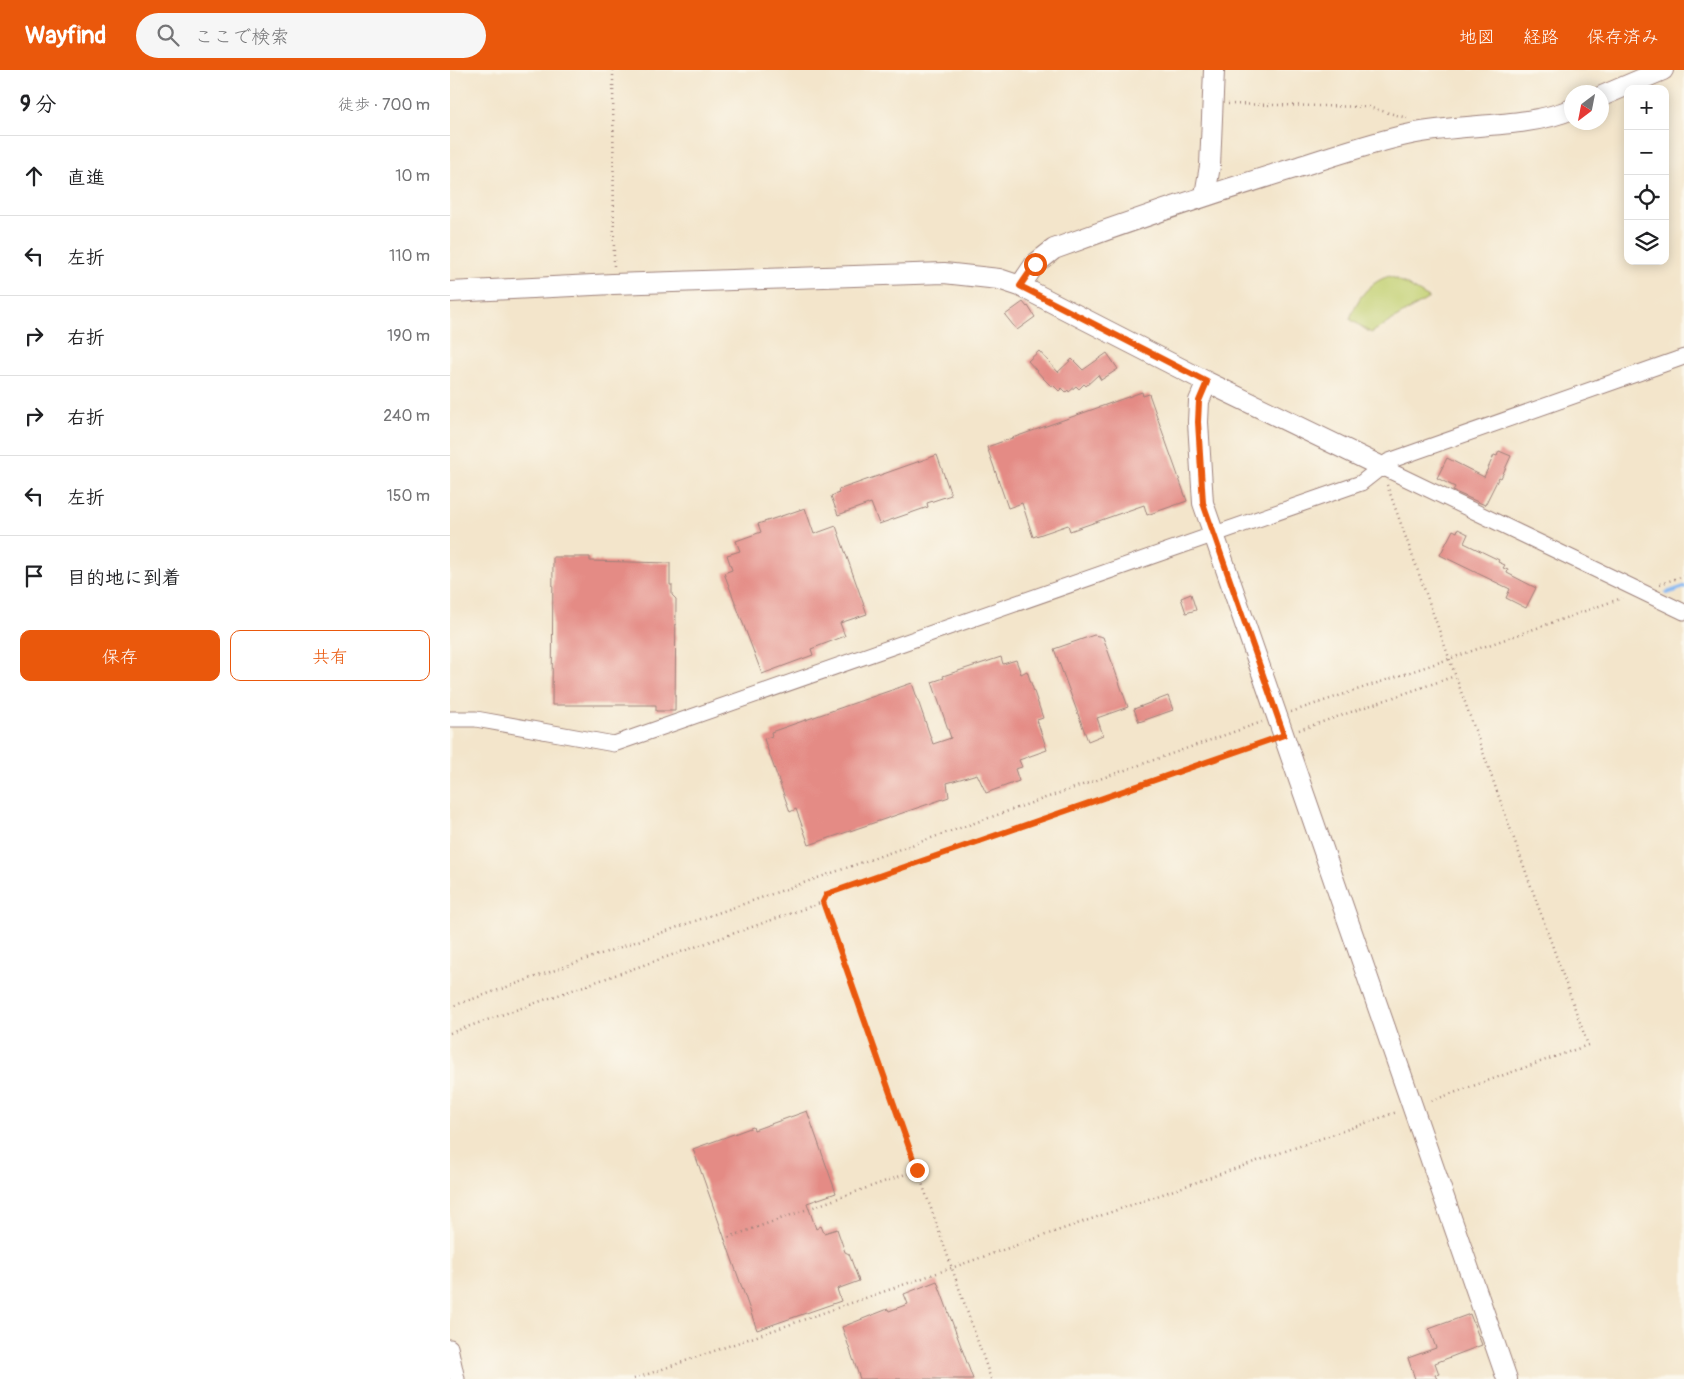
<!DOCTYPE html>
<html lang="ja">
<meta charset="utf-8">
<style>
body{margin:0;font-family:Pangolin,"Klee One",sans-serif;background:#f6f6f6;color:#202124}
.controls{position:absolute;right:15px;top:15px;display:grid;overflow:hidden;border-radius:10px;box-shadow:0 2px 12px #0003}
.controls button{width:45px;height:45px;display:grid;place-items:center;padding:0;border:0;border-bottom:1px solid #e0e0e0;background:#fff;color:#202124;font:25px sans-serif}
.compass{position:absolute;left:1114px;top:15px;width:45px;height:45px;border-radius:50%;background:#fff;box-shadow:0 2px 12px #0003;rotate:212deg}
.stop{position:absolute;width:15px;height:15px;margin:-11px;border:4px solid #ea580c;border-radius:50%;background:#fff}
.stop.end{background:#ea580c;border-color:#fff;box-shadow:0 1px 5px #0008}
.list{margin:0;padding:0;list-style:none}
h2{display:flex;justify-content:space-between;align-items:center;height:65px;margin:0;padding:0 20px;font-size:21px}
h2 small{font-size:16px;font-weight:400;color:#757577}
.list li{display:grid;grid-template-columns:32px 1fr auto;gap:15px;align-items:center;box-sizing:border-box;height:80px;padding:0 20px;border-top:1px solid #e0e0e0}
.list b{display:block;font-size:19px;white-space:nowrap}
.list em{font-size:16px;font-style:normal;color:#757577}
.actions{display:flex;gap:10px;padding:15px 20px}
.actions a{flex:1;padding:11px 0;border:1px solid #ea580c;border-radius:10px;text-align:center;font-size:18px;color:#ea580c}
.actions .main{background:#ea580c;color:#fff}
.icon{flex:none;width:28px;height:28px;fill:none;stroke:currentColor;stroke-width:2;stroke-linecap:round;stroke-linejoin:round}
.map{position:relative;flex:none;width:1234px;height:1309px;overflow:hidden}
header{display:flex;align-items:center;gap:30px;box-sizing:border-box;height:70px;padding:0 25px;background:#ea580c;color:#fff}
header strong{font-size:24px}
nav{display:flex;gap:28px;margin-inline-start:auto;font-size:18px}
.search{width:350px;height:45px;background:#f6f6f6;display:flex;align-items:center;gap:12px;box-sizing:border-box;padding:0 18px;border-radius:28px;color:#757577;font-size:19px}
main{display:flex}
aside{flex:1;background:#fff}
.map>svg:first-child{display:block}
</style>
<header>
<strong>Wayfind</strong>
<div class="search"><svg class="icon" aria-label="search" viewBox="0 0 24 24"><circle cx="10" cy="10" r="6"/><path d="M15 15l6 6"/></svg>ここで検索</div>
<nav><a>地図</a><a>経路</a><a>保存済み</a></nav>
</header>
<main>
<aside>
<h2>9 分<small>徒歩 · 700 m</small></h2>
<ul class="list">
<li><svg class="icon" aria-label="ahead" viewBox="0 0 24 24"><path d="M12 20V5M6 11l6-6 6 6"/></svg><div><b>直進</b></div><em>10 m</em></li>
<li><svg class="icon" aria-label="left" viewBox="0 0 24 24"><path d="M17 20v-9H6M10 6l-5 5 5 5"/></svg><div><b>左折</b></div><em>110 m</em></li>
<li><svg class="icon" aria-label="right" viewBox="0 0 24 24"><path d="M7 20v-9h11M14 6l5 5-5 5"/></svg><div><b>右折</b></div><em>190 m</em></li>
<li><svg class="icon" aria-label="right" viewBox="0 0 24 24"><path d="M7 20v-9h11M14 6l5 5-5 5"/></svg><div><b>右折</b></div><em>240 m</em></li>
<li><svg class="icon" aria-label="left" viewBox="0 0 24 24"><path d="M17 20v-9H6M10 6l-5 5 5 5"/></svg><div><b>左折</b></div><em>150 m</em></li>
<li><svg class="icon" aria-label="arrive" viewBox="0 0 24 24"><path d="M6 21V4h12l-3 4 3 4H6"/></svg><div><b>目的地に到着</b></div></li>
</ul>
<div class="actions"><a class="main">保存</a><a>共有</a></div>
</aside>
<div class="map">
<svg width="1234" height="1309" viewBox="0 0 1234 1309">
<rect width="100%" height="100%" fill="#fbf7ec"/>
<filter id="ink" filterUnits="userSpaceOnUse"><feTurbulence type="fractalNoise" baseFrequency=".02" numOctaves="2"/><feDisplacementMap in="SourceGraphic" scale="10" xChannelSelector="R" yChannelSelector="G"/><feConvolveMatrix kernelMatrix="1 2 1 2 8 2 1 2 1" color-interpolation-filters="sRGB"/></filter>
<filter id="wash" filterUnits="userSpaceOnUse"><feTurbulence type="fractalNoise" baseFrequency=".0096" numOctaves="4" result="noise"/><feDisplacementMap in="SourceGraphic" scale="20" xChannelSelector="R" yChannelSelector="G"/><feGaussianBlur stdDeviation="1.12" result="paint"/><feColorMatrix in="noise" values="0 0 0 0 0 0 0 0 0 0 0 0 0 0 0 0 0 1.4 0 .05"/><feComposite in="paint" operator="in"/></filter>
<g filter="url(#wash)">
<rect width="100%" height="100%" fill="#f3e5cb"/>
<path fill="#c2d072" stroke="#86784e" d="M939,206l8,3 32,19 -58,35 -21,-14c7,-20 18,-36 39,-43z"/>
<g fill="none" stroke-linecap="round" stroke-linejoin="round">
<path stroke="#85b8f3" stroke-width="4" d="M1217,523l17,-6"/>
</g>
<g id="blocks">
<path fill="#e48b85" d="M573,232l4,5 1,-1 7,11 -18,13 -12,-15z
M589,281l19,21 14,-13 11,11 24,-17 11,16 -17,11 -3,-5 -12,11 -2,-2 -5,5 -3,-3 -7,6 -1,-2 -2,2 -4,-4 -3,3 -6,-6 -2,1 -7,-7 -16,-18z
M692,322l1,4 6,-2 38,107 -40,14 -3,-10 -74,26 -2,-6 -35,12 -11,-34 -14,5 -1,-3 -20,-58z
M1049,381l12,5 -10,22 -2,-1 -14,28 -32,-14 2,-4 -18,-9 10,-20 37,19 10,-22 3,1z
M487,385l14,40 -24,8 1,4 -49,17 -8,-21 -33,12 -7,-19 8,-3 -1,-3z
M355,438l9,26 22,-8 31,88 -27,9 5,13 -34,13 2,6 -51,19 -38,-101 8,-3 -5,-15 13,-4 -4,-10 25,-9 -3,-8z
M1008,459l10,5 -4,9 35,17 -1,2 7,3 -2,3 5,2 -1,3 29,15 -10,20 -20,-10 4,-9 -70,-34 13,-25 4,2z
M103,487h37v4l80,2v22h2v10l4,4 -1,112h-19v-6h-104z
M741,524l5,16 -10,3 -5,-15z
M644,565l9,2 25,70 -31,11 6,17 -15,6 -34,-92z
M551,587l2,7 13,-4 5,14 6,-3 16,47 -6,2 10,30 -28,10 3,7 -7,2 4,12 -33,12 -9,-19 -30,9 2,14 -140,48 -13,-36 -6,3 -26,-73 8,-3 -1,-4 141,-49 21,61 18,-6 -19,-56 12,-4 -1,-2z
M718,626l5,14 -34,12 -5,-13z
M357,1041l29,82 -29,10 9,26 5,-3 3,7 13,-4 8,23 4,2 10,27 -22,8 4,12 -84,29 -64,-181 60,-22 1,3z
M487,1211l36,98h-113l-18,-52 46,-18 1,2 19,-7 -4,-10z
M1020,1244l12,31 -47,18 4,11 -4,1 2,4h-22l-7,-21 28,-10 -7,-19z"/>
</g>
</g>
<g filter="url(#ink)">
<use href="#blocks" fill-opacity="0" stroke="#9e827b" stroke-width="1"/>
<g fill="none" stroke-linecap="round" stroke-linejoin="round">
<g stroke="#9e827b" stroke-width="17">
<path id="street" d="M932,397l302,145
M0,649h26l138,25 747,-261 28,-22 295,-104
M0,1277l7,32"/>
</g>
<g stroke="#9e827b" stroke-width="22">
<path id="secondary" d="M1152,26l61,-26
M755,125l5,-29 4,-96
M570,216l15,-22 19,-15c81,-30 162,-57 244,-82 38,-12 75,-25 113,-33 50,-11 115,-5 161,-25
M0,222l163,-8 331,-11 55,6 21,7 187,96 175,85
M757,312l-8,19 -1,21 5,81 304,876"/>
</g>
<path stroke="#9e827b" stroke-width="2.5" stroke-dasharray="1 4" stroke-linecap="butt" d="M163,0l1,198
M778,34l140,3 39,11
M937,415l201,560 -160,57
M1210,514l24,-8
M841,642l158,-53 173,-61
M849,660l156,-54
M0,937l812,-285
M0,963l373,-131
M274,1169l193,-69
M184,1309l763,-267
M541,1309l-168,-477 4,-8 443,-154"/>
<use href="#street" stroke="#fff" stroke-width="15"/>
<use href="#secondary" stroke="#fff" stroke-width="20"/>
</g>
</g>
<g fill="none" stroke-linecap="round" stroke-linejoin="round" filter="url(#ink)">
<path stroke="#ea580c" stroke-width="6" d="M467,1100l-94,-268 4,-8 457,-159 -81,-232 -5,-81 1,-21 8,-19 -187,-96 15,-22"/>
</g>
</svg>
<div class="controls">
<button>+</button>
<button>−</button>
<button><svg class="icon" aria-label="locate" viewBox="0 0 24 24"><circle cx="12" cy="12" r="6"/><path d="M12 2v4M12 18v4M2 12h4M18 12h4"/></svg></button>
<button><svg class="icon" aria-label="layers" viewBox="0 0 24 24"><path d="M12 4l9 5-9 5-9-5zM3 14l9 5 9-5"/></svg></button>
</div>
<svg class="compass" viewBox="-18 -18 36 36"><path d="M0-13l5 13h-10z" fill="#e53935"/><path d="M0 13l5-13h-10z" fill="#757577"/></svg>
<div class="stop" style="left:585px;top:194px"></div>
<div class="stop end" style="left:467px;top:1100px"></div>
</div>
</main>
